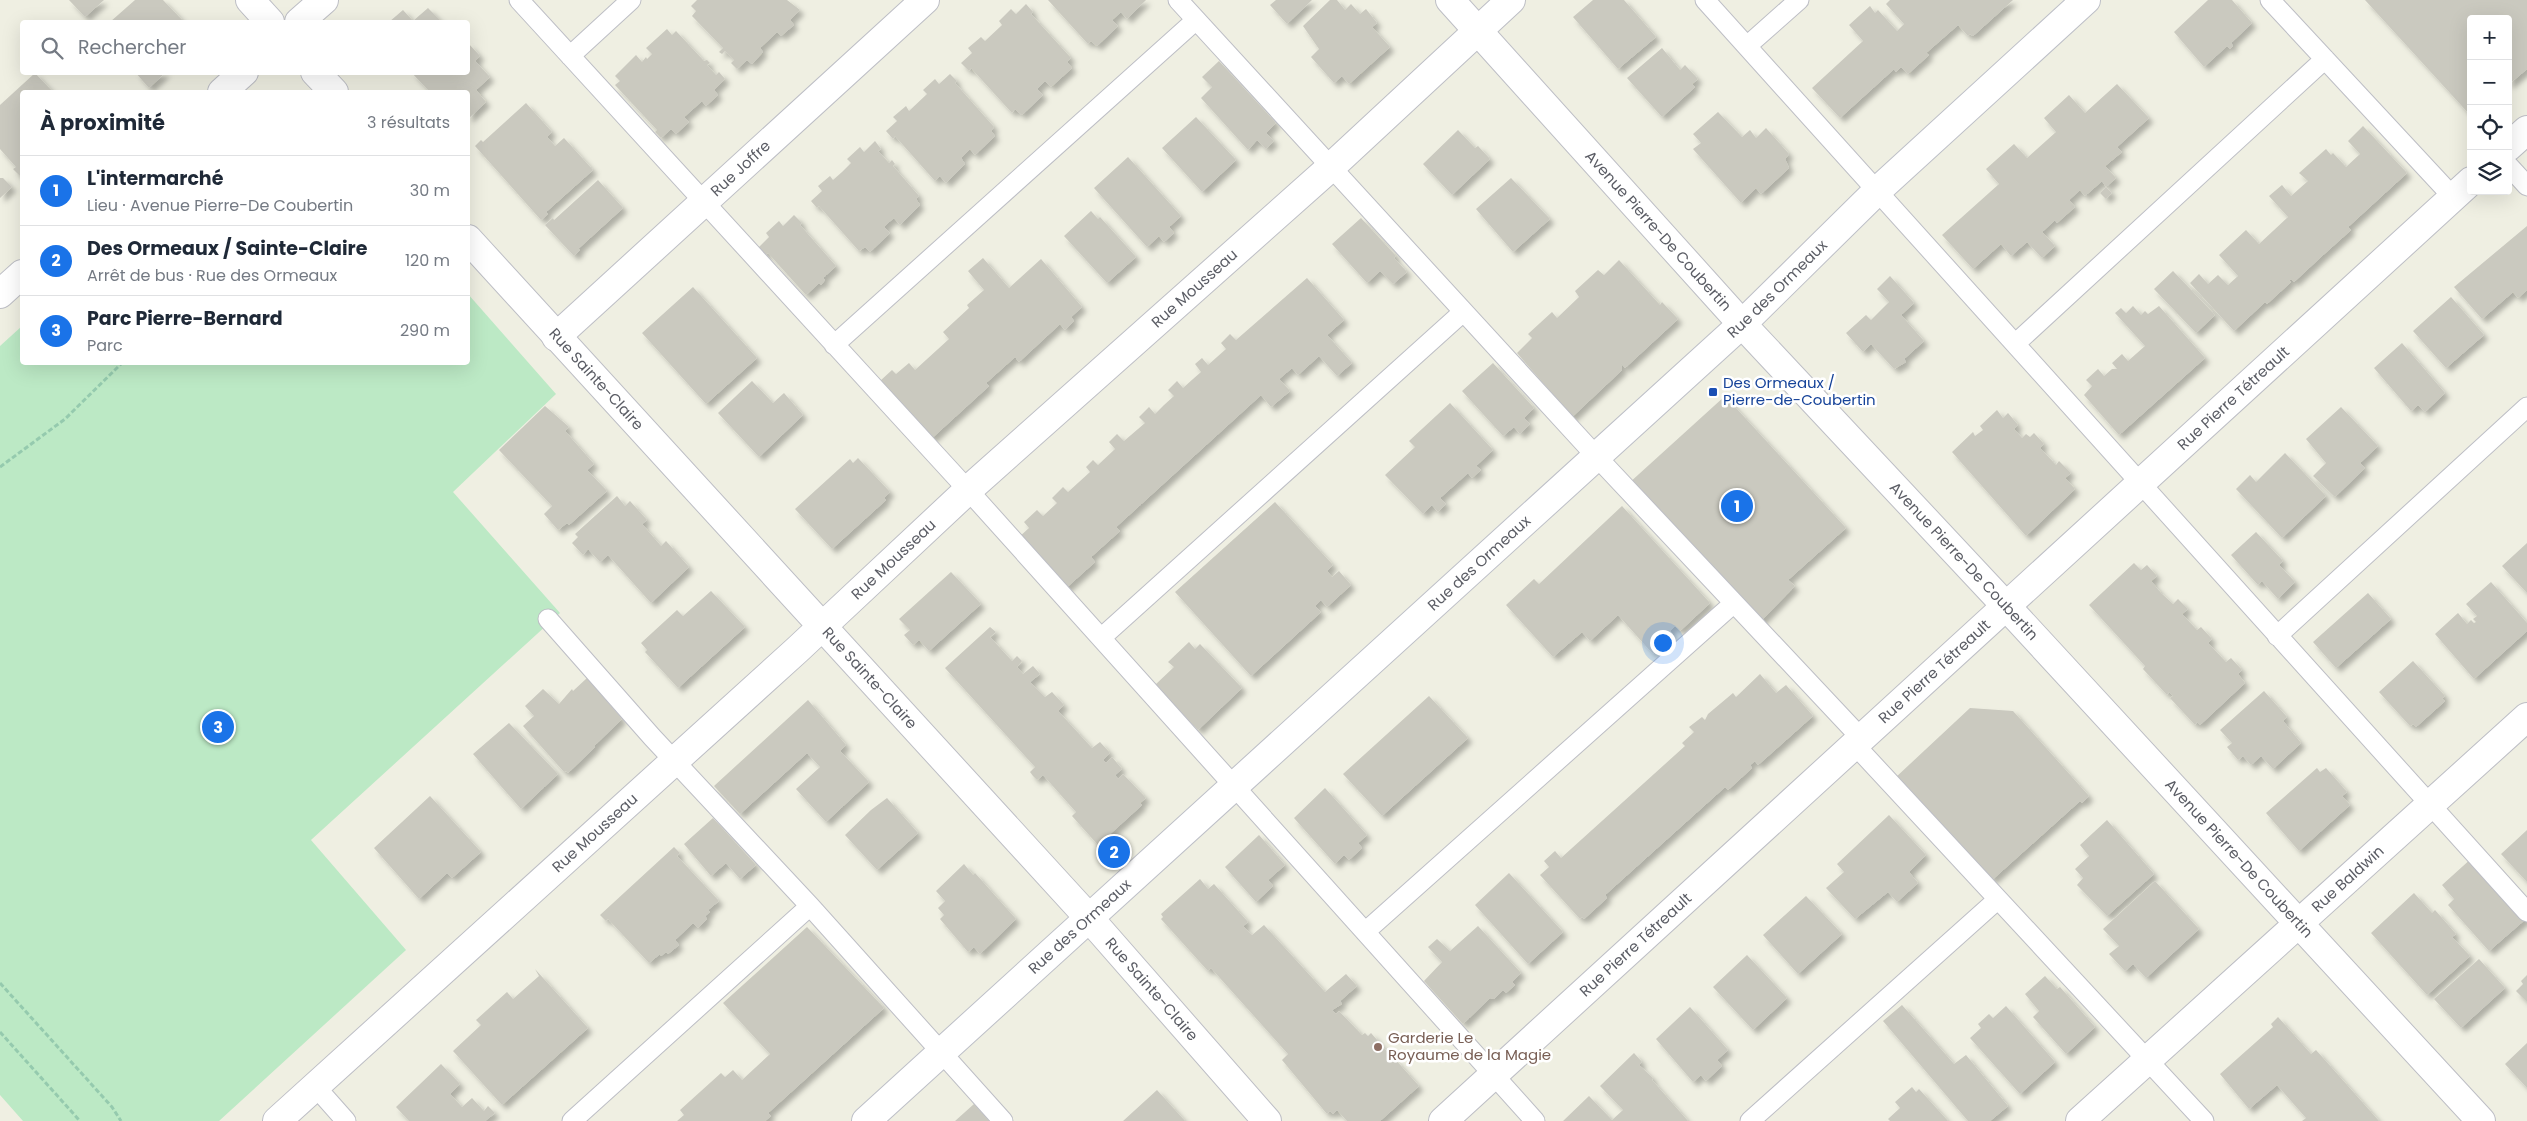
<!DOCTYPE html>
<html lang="fr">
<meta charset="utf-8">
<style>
body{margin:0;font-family:Poppins,sans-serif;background:#f6f6f7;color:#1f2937}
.controls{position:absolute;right:15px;top:15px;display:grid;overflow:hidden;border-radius:5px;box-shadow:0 5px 20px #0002}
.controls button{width:45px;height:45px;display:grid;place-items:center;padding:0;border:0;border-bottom:1px solid #e0e1e3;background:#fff;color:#1f2937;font:25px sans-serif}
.you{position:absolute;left:1662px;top:642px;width:18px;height:18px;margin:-12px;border:4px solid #fff;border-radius:50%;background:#1a73e8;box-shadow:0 0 0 8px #1a73e833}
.badge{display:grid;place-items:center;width:32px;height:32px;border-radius:50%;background:#1a73e8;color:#fff;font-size:16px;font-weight:700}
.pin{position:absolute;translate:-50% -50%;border:2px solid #fff;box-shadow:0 1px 5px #0006}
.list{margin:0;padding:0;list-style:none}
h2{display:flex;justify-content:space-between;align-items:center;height:65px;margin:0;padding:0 20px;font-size:21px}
h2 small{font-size:16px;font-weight:400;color:#747a83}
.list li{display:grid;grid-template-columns:32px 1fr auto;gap:15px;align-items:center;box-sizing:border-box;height:70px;padding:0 20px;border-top:1px solid #e0e1e3}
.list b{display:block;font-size:19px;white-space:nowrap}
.list p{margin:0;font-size:16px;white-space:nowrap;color:#747a83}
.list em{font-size:16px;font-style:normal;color:#747a83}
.icon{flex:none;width:28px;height:28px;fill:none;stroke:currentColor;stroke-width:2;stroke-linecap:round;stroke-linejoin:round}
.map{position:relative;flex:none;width:2527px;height:1121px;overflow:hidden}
.search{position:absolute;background:#fff;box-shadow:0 5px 20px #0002;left:20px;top:20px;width:450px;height:55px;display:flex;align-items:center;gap:12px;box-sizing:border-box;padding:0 18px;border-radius:5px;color:#747a83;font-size:19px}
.panel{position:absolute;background:#fff;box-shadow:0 5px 20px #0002;left:20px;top:90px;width:450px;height:275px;border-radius:5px}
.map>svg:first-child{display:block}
</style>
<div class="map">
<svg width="2527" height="1121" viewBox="0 0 2527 1121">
<defs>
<filter id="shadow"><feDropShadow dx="4.5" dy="4.5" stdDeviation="2.5" flood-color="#0004"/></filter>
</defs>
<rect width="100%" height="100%" fill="#efefe2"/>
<path fill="#bce9c5" d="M468,294l88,100 -103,98 107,121 -249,227 95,110 -187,171h-196l-23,-26v-749l22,-20v36h446z"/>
<path fill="#cac9bf" filter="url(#shadow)" d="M69,0h35l-19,17z
M135,0h28l21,22h-74z
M697,0h90l13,10 -10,10 4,5 -13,11 -4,-4 -17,16 3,4 -11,12 -5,-4 -10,9 -6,-6 3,-3 -9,-9 -3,3 -3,-2 4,-4 -31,-32 4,-5 -5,-5z
M1048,0h98l-19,19 -6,-7 -9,8 6,6 -21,20 -6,-5 -3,3z
M1276,0h36l-25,24 -17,-19z
M1330,0h7l8,10 6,-6 9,10 6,-5 11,14 -5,4 18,20 -41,37 -7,-8 -8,7 -23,-26 8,-8 -16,-23z
M1593,0h31l32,37 -38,32 -45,-52z
M1890,0h123l-40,36 -3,-2 -2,2 -10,-11 -32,28 3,2 -21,19 -7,-7 -5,5 -2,-3 -54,49 -28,-30 51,-47 -14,-16 21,-19 5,7 3,-3 19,21 7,-7 -18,-20z
M2208,0h24l20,23 -21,20 2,3 -3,3 -3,-3 -23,21 -30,-35z
M2365,0h162v69l-19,16v-66h-37v97z
M1026,4l7,8 -2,2 40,44 -4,4 5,6 -21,19 -6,-6 -8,8 6,6 -21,20 -7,-6 -3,4 -41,-45 -2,3 -8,-8 11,-10 -4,-5 13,-11 4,4 17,-16 -3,-4 12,-12 5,5z
M428,8l14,14h-53l14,-12 10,11z
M667,29l5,6 4,-4 28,30 3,-1 3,3 -3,2 9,10 3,-3 6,7 -11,11 4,5 -12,11 -4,-5 -18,16 5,5 -13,12 -5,-5 -10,9 -6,-6 2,-2 -42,-45 5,-4 -5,-5 21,-21 6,7 4,-5 1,2 5,-5 -6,-6z
M468,43l12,13 -5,5 15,16 -14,13 10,12 -18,17v-27h-38l-19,-20h57z
M1662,48l18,22 5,-5 13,14 -6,5 3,3 -33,30 -35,-39z
M1219,61l57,62 -10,10 8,8 -8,8 -9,-9 -9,10 -47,-52 11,-11 -10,-10z
M135,72h31l-17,16z
M35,73l18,19h-31v86l-9,-9 3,-2 -16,-18v-44z
M950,74l7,7 -2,2 39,44 -3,4 4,5 -20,19 -5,-6 -9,9 4,6 -19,19 -6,-7 -5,5 -40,-45 -2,3 -7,-8 11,-10 -4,-4 13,-11 3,5 18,-17 -4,-4 12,-11 4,5z
M2117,84l32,34 -32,29 5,5 -17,14 11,12 -10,9 -4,-6 -17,15 -5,-6 -11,10 6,7 -18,16 -2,-3 -13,12 13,14 -13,12 -15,-16 -16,14 -10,-12 -28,25 -31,-34 57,-51 -13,-15 28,-25 13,14 29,-26 -12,-14 25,-23 16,18z
M526,103l26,29 -5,5 8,9 9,-8 29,32 -47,42 2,2 -7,6 -66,-74 6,-6 2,2z
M1718,112l24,25 8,-7 6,8 10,-10 23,26 -4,5 4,9 -28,26 -5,-6 -15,15 -48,-54 8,-6 -8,-9z
M1196,117l40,43 -34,32 -40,-44z
M2363,126l44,47 -59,54 3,3 -29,26 -28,26 -3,-3 -2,2 2,1 -24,22 -2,-2 -31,29 -44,-48 9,-9 9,10 10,-9 10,10 10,-9 -19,-21 27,-25 13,14 29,-27 -19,-21 13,-11 9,11 17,-15 -9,-8 27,-24 5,6 2,-2 13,14 14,-13 -12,-13z
M1458,130l17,18 3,-2 12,13 -38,36 -29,-31z
M875,141l6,8 -3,2 11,12 3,-3 3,4 -2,2 26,30 -3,3 4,6 -20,20 -6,-7 -5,4 -5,5 6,6 -20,19 -5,-5 -6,4 -40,-45 -2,2 -6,-7 11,-10 -4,-5 12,-10 3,4 9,-8 9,-9 -4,-4 13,-12 4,5z
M1128,157l53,59 -12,11 5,6 -10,9 -5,-6 -12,11 -53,-59z
M0,178h3l9,9 -12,11z
M1511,178l39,41 -37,33 -37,-43z
M598,180l25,28 -45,41 2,1 -6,6 -29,-31 8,-7 1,2z
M2106,187l6,6 -6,6 -6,-6z
M1091,211l7,8 2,-2 36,40 -29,26 -43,-47z
M794,215l8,8 -2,2 36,41 -13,12 2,2 -4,5 -2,-2 -13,12 -38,-42 -2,2 -8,-7 11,-11 -3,-4 13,-12 4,5z
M1361,218l35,38 -2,2 13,14 -14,12 -13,-13 -13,12 -35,-39z
M2527,226v64l-9,8 -5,-6 -31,27 -28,-32z
M983,258l26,30 32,-29 41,48 -11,10 3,4 -9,9 -5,-6 -41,38 -4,-5 -29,26 3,3 -58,53 -51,-58 12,-11 4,4 13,-11 6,7 34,-31 -6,-7 26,-24 -2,-3 17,-15 -16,-19z
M1619,260l41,45 2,-3 16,17 -53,49 -4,-5 1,7 -51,48 -16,-17 2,-2 -40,-46 15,-15 -4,-4 24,-22 5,6 22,-21 -4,-6 23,-21 6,5z
M2173,271l42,44 -19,18 -42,-44z
M1890,276l24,27 -13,12 23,26 -20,18 2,3 -12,7 -23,-25 -8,8 -17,-19 20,-18 5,5 18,-18 -12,-13z
M1307,278l37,42 -17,15 25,28 -15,13 -18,-20 -21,19 -6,-7 -13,11 11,12 -19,16 -10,-12 -145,132 4,4 -29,26 4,5 -30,27 -47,-51 11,-10 -5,-6 13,-12 6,6 14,-13 -5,-5 11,-11 5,5 22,-20 -4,-5 7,-7 5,5 17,-16 -6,-7 8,-8 7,7 21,-18 -6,-6 10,-10 6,7 9,-9 10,-9 -6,-6 9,-9 6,7 10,-9 8,-7 -6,-8 7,-6 6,7 18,-16 -5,-6 9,-9 6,6z
M693,287l64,71 -51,46 -64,-71z
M2451,297l33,38 -38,33 -33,-37z
M2133,306l8,9 4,-4 3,3 11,-8 46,52 -86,77 -35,-40 8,-9 -6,-6 12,-11 6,7 8,-7h5l-5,-6 10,-9 6,7 17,-15 -30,-33 6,-5 5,5z
M2402,343l43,50 -20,19 -7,-7 -7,6 -37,-43z
M1493,363l41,45 -10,10 6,6 -10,10 -6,-7 -11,9 -41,-45z
M752,381l21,22 11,-10 19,22 -44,42 -41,-44z
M1725,396l121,132 -58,52 7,6 -39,40 -128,-142z
M1450,403l43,47 -17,16 5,4 -9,8 -4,-5 -28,25 6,6 -8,8 -6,-7 -9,9 -38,-39 30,-28 -6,-6z
M545,406l24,21 -4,4 29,33 -7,6 20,21 -38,34 -2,-2 -9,7 -14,-16 8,-8 -53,-56z
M2341,407l37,39 -18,17 5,5 -30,29 -22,-21 13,-13 -20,-24z
M1997,410l6,8 5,-5 10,12 -4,4 8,9 4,-4 4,3 4,-4 10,11 -4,4 16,17 3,-4 12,12 -6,5 10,11 -49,47 -74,-84 21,-20 2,4 8,-6 -3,-4z
M2285,453l41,43 -44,42 -46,-49 14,-14 6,7z
M858,458l32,34 -6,6 2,2 -54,49 -37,-40 55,-50 3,4z
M617,496l8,10 5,-5 17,19 -5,4 19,22 5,-5 23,26 -38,36 -43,-48 -8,7 -12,-13 -5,6 -11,-12 6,-6 -3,-3z
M1275,502l58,63 -6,6 5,6 7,-6 12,14 -24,22 -6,-7 -6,6 6,6 -70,64 -76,-84z
M1622,506l88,97 -30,28 -5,-5 -5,5 3,4 -20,19 -35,-39 -28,26 -8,-9 -29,25 -47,-52 28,-26 5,5z
M2256,532l27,29 -4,4 16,17 -17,17 -16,-18 -4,4 -27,-30z
M2527,543v50l-25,-27z
M2134,563l7,7 6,-5 10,11 -6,5 10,12 12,11 5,-5 10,10 -6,5 15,16 4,-3 11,12 -4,4 18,19 5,-4 11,12 -4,4 7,9 -45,42 -3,-3 -2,3 -25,-27 3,-2 -4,-4 -2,3 -24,-26 2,-3 -56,-61z
M951,572l30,32 -52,47 -10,-11 -6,5 -9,-10 6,-5 -11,-11z
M2491,582l36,41v8l-53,48 -39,-45 23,-21 9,11 4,-4 3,3 2,-1 -3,-3 4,-3 -11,-12z
M711,591l34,36 -67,61 -33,-36 2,-2 -6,-7 36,-33 6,6z
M2368,593l23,26 -55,49 -23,-26z
M990,627l6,5 -6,5 22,24 5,-5 5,5 -5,6 6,7 10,-8 7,8 -10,8 15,15 7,-5 12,13 -6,6 34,37 8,-6 10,11 -7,7 3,3 6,-6 10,12 -7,6 3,4 5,-5 23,24 -6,5 2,2 -44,40 -26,-29 4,-4 -33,-37 -6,5 -4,-4 -3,-4 5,-5 -90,-99z
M1189,642l6,7 5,-5 42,44 -44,42 -43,-45 19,-18 -6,-5z
M2413,661l32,35 -3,3 3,2 -29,26 -3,-3 -3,2 -31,-34z
M1760,674l16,19 10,-8 27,31 -55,49 -3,-4 -5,4 2,3 -24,22 -3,-3 -120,108 2,3 -23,21 -2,-2 -2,2 -40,-44 9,-8 -5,-6 11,-10 6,7 124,-112 -3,-3 12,-11 -5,-5 13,-10 3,3 3,-6 25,-21 3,4z
M587,678l35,41 -28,27 1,1 -27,26 -2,-2 -2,1 -41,-46 11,-10 -9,-10 18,-17 16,15 13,-15 1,2z
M2264,691l23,26 -4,4 18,22 -28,26 -12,-13 -10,9 -8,-9 -5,4 -11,-13 5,-4 -12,-13z
M1429,696l39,42 -86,78 -39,-42z
M808,700l38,45 -6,6 29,31 -43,40 -30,-33 24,-22 -13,-14 -67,61 -26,-28z
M1970,708l43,3 76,85 -7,7 -2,-2 -88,79 -87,-96 -3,2 -7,-8z
M509,723l49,51 -37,35 -48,-55z
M2317,768l3,4 6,-4 21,24 -5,4 8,9 -51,46 -33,-38z
M1325,788l42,47 -9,8 4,5 -13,12 -5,-5 -9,9 -41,-46z
M430,796l51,56 -29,26 -5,-5 -28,26 -45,-51z
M887,798l31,35 -41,37 -32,-35 26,-25z
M1889,815l37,40 -17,17 9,11 -21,19 -9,-10 -33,27 -29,-31 18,-16 -7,-8z
M713,818l43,47 -16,14 -14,-16 -15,13 -27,-32z
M2107,820l47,54 -47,42 -30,-31 6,-7 -8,-9 14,-13 -9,-11z
M2527,830v52l-26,-28z
M1259,835l26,30 -17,15 5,6 -17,16 -31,-35z
M674,847l6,6 -3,3 42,45 -11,9 2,2 -5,4 2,3 -9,9 -5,-5 -18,17 4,5 -11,9 -2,-2 -5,4 -1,-2 -11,9 -41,-44 -2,2 -6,-6z
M2473,857l54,61 -38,33 -41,-46 6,-6 -12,-14z
M964,864l9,11 2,-2 41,46 -36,35 -6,-7 -6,5 -28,-33 4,-4 -6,-7 7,-7 -9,-10z
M1509,873l54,59 -35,32 -53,-59z
M1200,879l8,10 6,-5 34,38 -5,4 9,9 12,-10 61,67 21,-18 11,12 -17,15 2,3 -10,6 4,4 3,-3 23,24 3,-2 3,3 3,-3 20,23 -4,4 2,3 5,-5 25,28 -39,35h-33l-10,-11 -4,4 -3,-3 -3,3 -45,-54 6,-6 -77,-86 -3,3 -47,-52 2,-2 -2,-3z
M2155,881l44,48 -53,49 -13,-14 -8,7 -16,-17 10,-8 -16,-17z
M2414,893l18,20 3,-3 21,24 -4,3 18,19 -43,39 -56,-62z
M1806,896l36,38 -44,40 -35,-39z
M1478,926l43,47 -9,9 3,3 -9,8 -3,-3 -9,9 -4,-1 -27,26 -39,-43 18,-19 -14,-15 9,-8 13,12z
M807,927l77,81 -116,105 3,3 -6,5h-88l7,-6 -4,-5 41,-37 4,4 8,-7 9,10 28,-26 -47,-51z
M1747,955l40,43 -34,32 -40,-43z
M2479,959l26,29 -44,40 -27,-29z
M535,969l53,59 -86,77 -49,-54 28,-26 -5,-5 31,-28 6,7 26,-23z
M2527,975v27l-11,-11 7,-7 -2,-3z
M2045,976l12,13 3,-2 35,40 -29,27 -33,-37 6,-6 -14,-17z
M1902,1005l52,59 12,-9 42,51 -18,15h-22l-85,-100z
M2006,1006l49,56 -35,32 -50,-56 11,-10 -3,-4 11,-10 4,4z
M1690,1007l38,43 -11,10 5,6 -16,15 -5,-6 -8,7 -37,-43z
M2278,1017l33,37 5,-4 63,71h-77l4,-3 -29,-33 -28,24 -29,-35 53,-47 -2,-3z
M2527,1043v45l-22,-24z
M1634,1053l8,9 -3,3 14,13 -1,2 36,41h-125l26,-25 23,24 11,-10 -23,-24z
M441,1064l19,20 -10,10 12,13 10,-9 12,13 4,-5 7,7 -10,8h-76l-13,-14z
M1912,1087l4,5 3,-3 29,32h-58l-2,-2 12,-11 -5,-6z
M1157,1090l28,31h-62z
M974,1104l15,17h-34z"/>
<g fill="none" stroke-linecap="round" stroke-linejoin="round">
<g stroke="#bdbec5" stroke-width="21">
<path id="lane" d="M519,0l449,490 567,631
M1178,0l418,456 265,282
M1705,0l822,912
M2270,0l183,197
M1747,46l52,-46
M570,56l61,-56
M2508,165l19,21
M2015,344l310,-285
M834,345l362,-325
M548,619l104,118 158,169 193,215
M2277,636l250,-229
M1101,638l362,-326
M1854,744l350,377
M1365,932l369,-329
M315,1086l31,35
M572,1121l238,-215
M1750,1121l247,-221"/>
</g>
<g stroke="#bdbec5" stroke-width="30">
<g id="street">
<path d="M250,0l20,22"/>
<path id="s1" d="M1450,0l292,324 263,281 476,516"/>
<path d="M299,22l25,-22"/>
<path d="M315,72l19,20"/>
<path d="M222,92l22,-20"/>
<path d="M2508,147l19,-17"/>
<path id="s2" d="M468,239l622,680 177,202"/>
<path d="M0,294l22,-20"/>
<path id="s3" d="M556,337l369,-337"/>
<path id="s4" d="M277,1121l520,-471 171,-160 363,-323 180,-167"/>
<path id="s5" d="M1443,1121l1028,-940"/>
<path id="s6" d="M2080,1121l447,-404"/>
</g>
</g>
<g stroke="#bdbfc7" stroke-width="30">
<g id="secondary">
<path id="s7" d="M866,1121l876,-797 135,-133 209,-191"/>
</g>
</g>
<path stroke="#95caae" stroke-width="3" stroke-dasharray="5 2.5" stroke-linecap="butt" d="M283,92l1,-1
M0,467l65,-48 58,-57
M0,983l112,124 9,14
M0,1032l80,89"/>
<use href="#lane" stroke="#fff" stroke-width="19"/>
<use href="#street" stroke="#fff" stroke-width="28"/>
<use href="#secondary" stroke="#fff" stroke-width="28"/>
</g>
<rect fill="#1a4fb4" stroke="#fff" stroke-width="2" x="1708" y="387" width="10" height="10" rx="2.5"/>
<circle fill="#8d6e63" stroke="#fff" stroke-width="2" cx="1378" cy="1047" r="5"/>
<g text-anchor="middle" stroke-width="5" stroke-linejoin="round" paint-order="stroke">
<g font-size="15" fill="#5b5d65" stroke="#fff">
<text dy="5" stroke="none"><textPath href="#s3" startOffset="250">Rue Joffre</textPath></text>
<text dy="5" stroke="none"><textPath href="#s1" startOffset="311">Avenue Pierre-De Coubertin</textPath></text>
<text dy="5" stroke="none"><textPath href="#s4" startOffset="1239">Rue Mousseau</textPath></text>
<text dy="5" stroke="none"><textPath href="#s7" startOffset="1234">Rue des Ormeaux</textPath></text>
<text dy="5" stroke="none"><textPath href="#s2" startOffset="190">Rue Sainte-Claire</textPath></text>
<text dy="5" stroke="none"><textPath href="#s5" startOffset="1071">Rue Pierre Tétreault</textPath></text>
<text dy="5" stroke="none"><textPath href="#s4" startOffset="834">Rue Mousseau</textPath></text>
<text dy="5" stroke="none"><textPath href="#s1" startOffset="761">Avenue Pierre-De Coubertin</textPath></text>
<text dy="5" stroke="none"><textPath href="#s7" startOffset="829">Rue des Ormeaux</textPath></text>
<text dy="5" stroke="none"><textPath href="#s5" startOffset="666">Rue Pierre Tétreault</textPath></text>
<text dy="5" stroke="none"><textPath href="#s2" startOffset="595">Rue Sainte-Claire</textPath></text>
<text dy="5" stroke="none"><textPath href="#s4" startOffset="429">Rue Mousseau</textPath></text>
<text dy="5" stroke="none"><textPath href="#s1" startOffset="1166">Avenue Pierre-De Coubertin</textPath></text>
<text dy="5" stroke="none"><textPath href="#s6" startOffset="361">Rue Baldwin</textPath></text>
<text dy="5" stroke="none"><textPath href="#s7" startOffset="289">Rue des Ormeaux</textPath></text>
<text dy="5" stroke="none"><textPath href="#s5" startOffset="261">Rue Pierre Tétreault</textPath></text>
<text dy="5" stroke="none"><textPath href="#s2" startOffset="1015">Rue Sainte-Claire</textPath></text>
</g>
<g font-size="15" fill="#164399" stroke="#fff" text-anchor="start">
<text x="1723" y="388">Des Ormeaux /<tspan x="1723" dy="17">Pierre-de-Coubertin</tspan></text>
</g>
<g font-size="15" fill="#785e54" stroke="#fff" text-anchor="start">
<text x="1388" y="1043">Garderie Le<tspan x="1388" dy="17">Royaume de la Magie</tspan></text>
</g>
</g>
</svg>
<div class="controls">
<button>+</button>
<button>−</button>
<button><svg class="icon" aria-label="locate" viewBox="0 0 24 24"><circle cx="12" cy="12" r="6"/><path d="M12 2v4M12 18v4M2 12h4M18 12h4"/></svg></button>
<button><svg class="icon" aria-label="layers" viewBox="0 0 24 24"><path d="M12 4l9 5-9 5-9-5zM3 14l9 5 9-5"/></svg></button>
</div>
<div class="you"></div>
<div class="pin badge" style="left:1737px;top:506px">1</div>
<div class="pin badge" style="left:1114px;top:852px">2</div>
<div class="pin badge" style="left:218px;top:727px">3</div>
<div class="search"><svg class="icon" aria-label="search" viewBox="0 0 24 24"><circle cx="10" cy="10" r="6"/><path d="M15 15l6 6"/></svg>Rechercher</div>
<section class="panel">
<h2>À proximité<small>3 résultats</small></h2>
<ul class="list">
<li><span class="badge">1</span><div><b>L'intermarché</b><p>Lieu · Avenue Pierre-De Coubertin</p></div><em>30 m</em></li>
<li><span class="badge">2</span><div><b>Des Ormeaux / Sainte-Claire</b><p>Arrêt de bus · Rue des Ormeaux</p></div><em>120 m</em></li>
<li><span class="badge">3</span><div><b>Parc Pierre-Bernard</b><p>Parc</p></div><em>290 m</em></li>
</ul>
</section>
</div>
